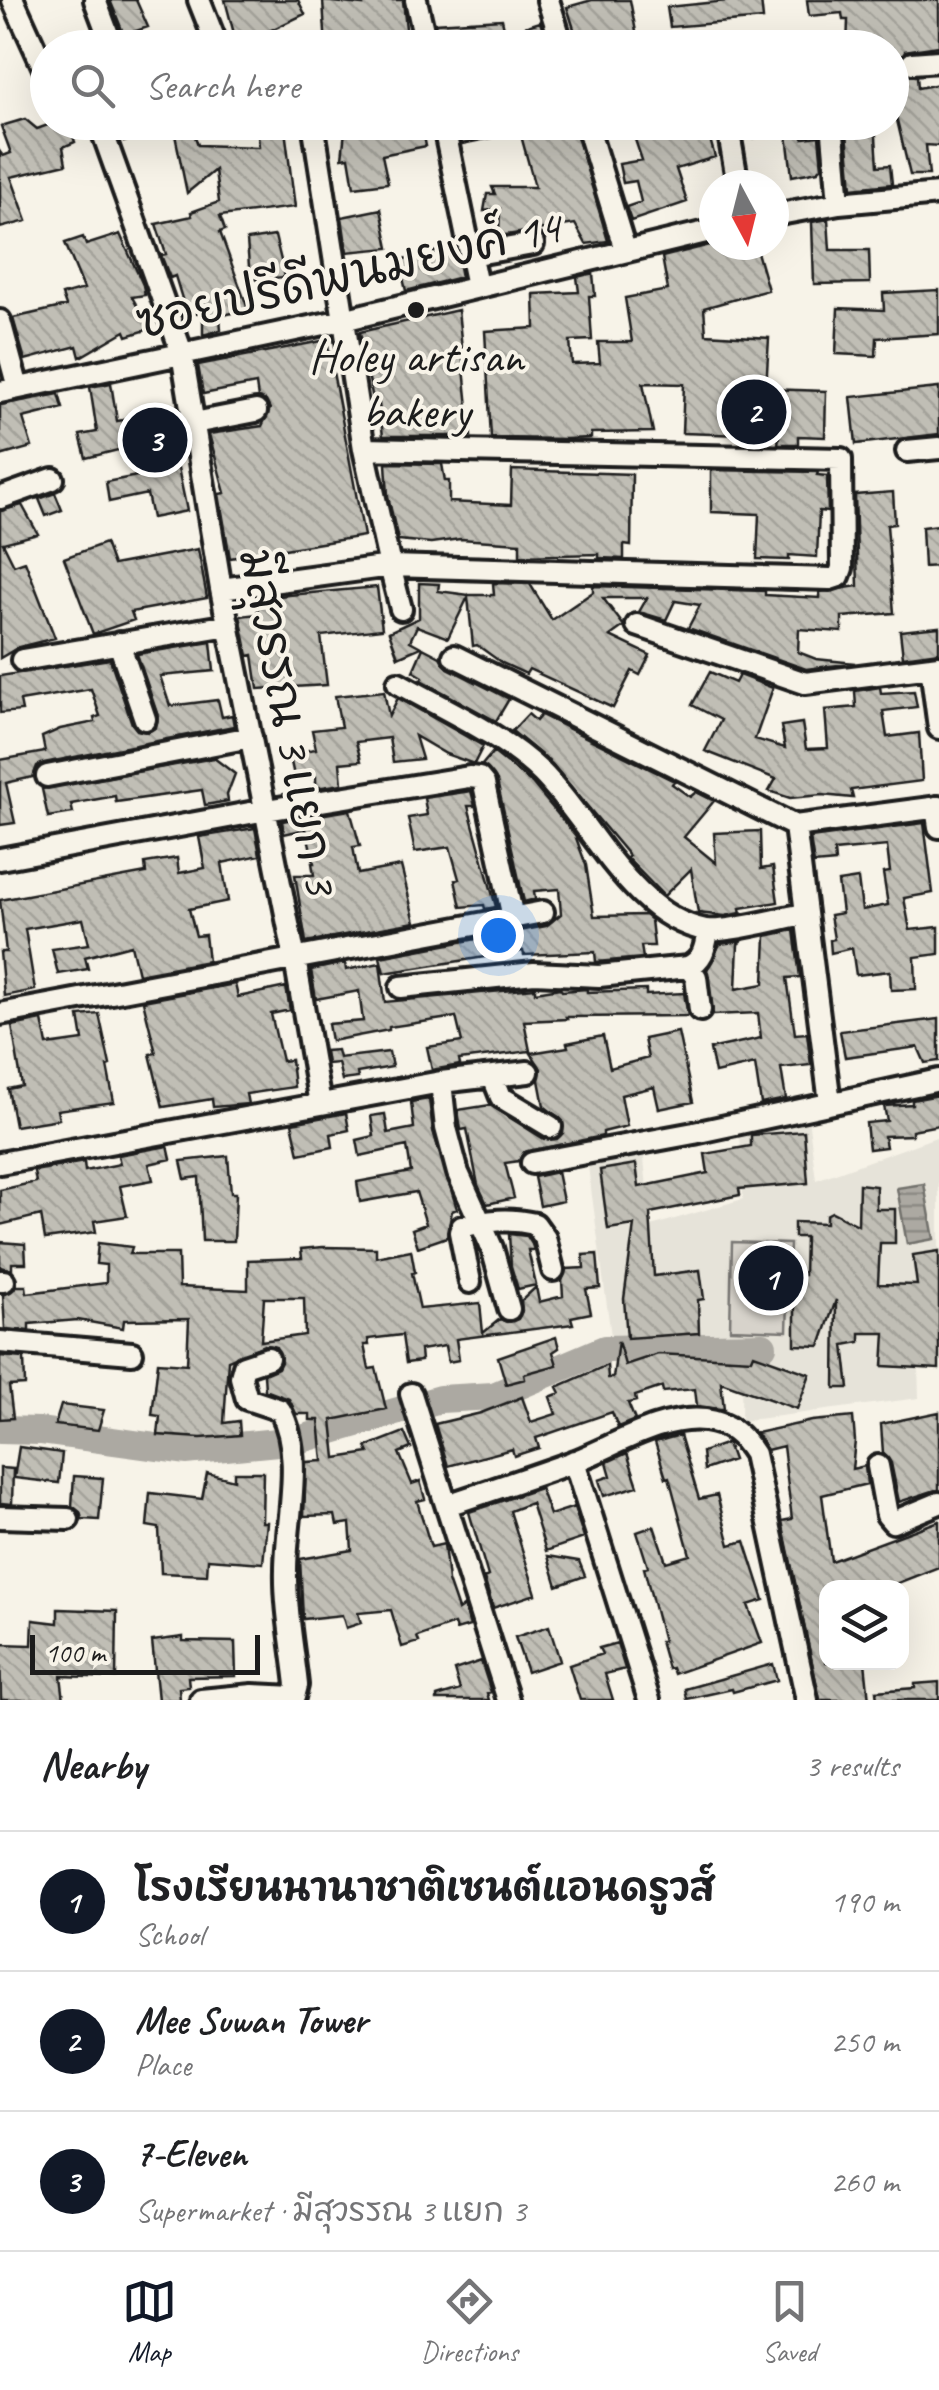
<!DOCTYPE html>
<meta charset="utf-8">
<style>
body{margin:0;font-family:Caveat,"Playpen Sans Thai",sans-serif;background:#f6f6f6;color:#202124}
.controls{position:absolute;right:30px;bottom:30px;display:grid;overflow:hidden;border-radius:20px;box-shadow:0 10px 40px #0002}
.controls button{width:90px;height:90px;display:grid;place-items:center;padding:0;border:0;border-bottom:2px solid #e0e0e0;background:#fff;color:#202124;font:50px sans-serif}
.compass{position:absolute;left:699px;top:170px;width:90px;height:90px;border-radius:50%;background:#fff;box-shadow:0 10px 40px #0002;rotate:173deg}
.scale{position:absolute;left:30px;bottom:25px;width:230px;box-sizing:border-box;padding-left:10px;border:5px solid #1c1c1c;border-top:0;font-size:28px;line-height:35px;white-space:nowrap;color:#1c1c1c;-webkit-text-stroke:8px #f7f3e8;paint-order:stroke}
.you{position:absolute;left:498px;top:935px;width:35px;height:35px;margin:-25px;border:8px solid #fff;border-radius:50%;background:#1a73e8;box-shadow:0 0 0 15px #1a73e833}
.badge{display:grid;place-items:center;width:65px;height:65px;border-radius:50%;background:#111827;color:#fff;font-size:32px;font-weight:700}
.pin{position:absolute;translate:-50% -50%;border:5px solid #fff;box-shadow:0 2px 10px #0006}
.list{margin:0;padding:0;list-style:none}
h2{display:flex;justify-content:space-between;align-items:center;height:130px;margin:0;padding:0 40px;font-size:42px}
h2 small{font-size:32px;font-weight:400;color:#757577}
.list li{display:grid;grid-template-columns:65px 1fr auto;gap:30px;align-items:center;box-sizing:border-box;height:140px;padding:0 40px;border-top:2px solid #e0e0e0}
.list b{display:block;font-size:38px;white-space:nowrap}
.list p{margin:0;font-size:32px;white-space:nowrap;color:#757577}
.list em{font-size:32px;font-style:normal;color:#757577}
.icon{flex:none;width:55px;height:55px;fill:none;stroke:currentColor;stroke-width:2;stroke-linecap:round;stroke-linejoin:round}
.map{position:relative;flex:none;width:939px;height:1700px;overflow:hidden}
.search{position:absolute;background:#fff;box-shadow:0 10px 40px #0002;left:30px;right:30px;top:30px;height:110px;display:flex;align-items:center;gap:25px;box-sizing:border-box;padding:0 35px;border-radius:55px;color:#757577;font-size:38px}
.sheet{height:550px;background:#fff}
nav{display:flex;justify-content:space-around;align-items:center;box-sizing:border-box;height:140px;border-top:2px solid #e0e0e0;background:#fff;font-size:28px;color:#757577}
nav a{display:grid;justify-items:center;gap:5px}
nav .on{color:#111827}
.map>svg:first-child{display:block}
</style>
<div class="map">
<svg width="939" height="1700" viewBox="0 0 939 1700">
<defs>
<pattern id="water-rules" width="6" height="5" patternUnits="userSpaceOnUse" patternTransform="scale(2.5)"><rect width="6" height="5" fill="#aca9a2"/><path d="M0 2.5h6" fill="none" stroke="#8b8983"/></pattern>
<pattern id="building-back-hatch" width="6" height="6" patternUnits="userSpaceOnUse" patternTransform="scale(2.5)"><rect width="6" height="6" fill="#c0beb5"/><path d="M-1 5l2 2M0 0l6 6M5-1l2 2" fill="none" stroke="#a4a39b"/></pattern>
</defs>
<rect width="100%" height="100%" fill="#f7f3e8"/>
<filter id="ink" filterUnits="userSpaceOnUse"><feTurbulence type="fractalNoise" baseFrequency=".01" numOctaves="2"/><feDisplacementMap in="SourceGraphic" scale="20" xChannelSelector="R" yChannelSelector="G"/><feConvolveMatrix kernelMatrix="1 2 1 2 8 2 1 2 1" color-interpolation-filters="sRGB"/></filter>
<g filter="url(#ink)">
<path fill="#e6e3d9" d="M808,1117l8,63 123,-44v197l-22,-3 2,68 -178,23 1,-81 -130,3 -25,-184 56,-10 8,77 92,-27 -3,-68z"/>
<path fill="#d7d3cb" stroke="#7a7874" stroke-width="2.5" d="M732,1242l58,2 -3,87 -57,-2z"/>
<path fill="url(#water-rules)" stroke="#72716c" stroke-width="2.5" d="M924,1184l10,55 -27,5 -10,-56z"/>
<g fill="none" stroke-linecap="round" stroke-linejoin="round">
<path stroke="#aca9a2" stroke-width="28" d="M0,1430l40,1 146,20 112,-11 142,-41 54,-3 111,-47 158,-3"/>
</g>
<path fill="url(#building-back-hatch)" stroke="#1c1c1c" stroke-width="2.5" fill-rule="evenodd" d="M110,0h26l12,27 -24,8z
M225,0h73l7,14 -42,20 -27,7z
M362,0h41l5,48h-82l-3,-47 40,4z
M592,0h38l9,48h-59l-13,-41z
M737,0h24l2,19 -93,8 -3,-20z
M807,0h132v46l-34,5 -7,12 7,12 12,1 1,12 21,-4v62l-13,-1 3,30h-19l-18,-76v-51h-45l1,-28h-5l-1,-7 -33,3z
M502,19l3,14 35,-11 5,14 -27,6 2,6h-80l-5,-25z
M25,119l12,10 19,-7 3,7 11,-2 5,15 -12,5 3,17 -55,13 16,44 -27,7v-76l3,4 8,-3 -10,-27z
M117,122h73l8,23 61,2 -2,-25h27l11,85 -75,9 5,14 -5,2 28,77 -28,7 1,14 -18,5v-22l-16,2 -12,-39 -5,2 -9,-23 5,-1 -10,-30 36,-8 -1,-4 28,-10 -4,-32 -28,23 -14,-68 -49,17z
M346,122h75l5,24 -44,9 6,28 -34,4 -5,-30 -7,1z
M457,122h116l35,119 -22,3 -11,-20 -94,15 18,-6 1,-24 -16,2 3,-17h8l-3,-7h43l-15,-55 -58,12z
M629,122h76l10,35 -39,12 11,33 -56,19 -5,-14 15,-5 -5,-21 -13,2 -4,-19 23,-4z
M741,122h59l3,16 16,-2 3,31 -4,4 -26,5 -5,-41 -43,4z
M846,122h29l3,44 12,-1 2,19 -40,4z
M381,209l8,39 -42,4 -5,-35z
M828,219l2,31h39l1,33 -56,1 -2,-62z
M120,234l23,51 2,10 -13,2 18,32 -23,7 -2,-5 -45,26 -3,-11 -52,14 -12,-42 53,-12 -4,-11 22,-6 -19,-46 18,-6 3,8z
M275,236l10,41 -35,3 -3,-40z
M714,244l41,1 13,45 -64,18 2,26 63,4 -3,51 60,2 -1,46 -27,-1v8h-20l1,-8 -97,-3 2,-49 -41,-1 10,49 -62,1v5l-25,1 -75,-1 -6,-107 50,-3 -1,-34 45,-2 -2,-15 16,-4 2,23h-6l3,44 -22,1 2,23 28,-1 -2,-21h34l-7,-44 43,-8 -6,-33z
M455,247l6,30 -55,14 -7,-31z
M939,290v44l-62,4 -1,18 -40,-2 2,-46 46,2 -1,-17z
M458,310l13,126h-88l-4,-32 -5,1 -14,-73z
M327,340l37,196 -134,22 -11,-64 6,-1 -16,-59 53,-8 8,-17 -4,-8 -8,-3 -2,-14 -53,10 -5,-29z
M111,383l6,38 55,-9 7,38 -52,5 -1,-7 -40,10 -6,-23 17,-3 -7,-45z
M939,388v46l-83,10 -5,-47z
M59,394l4,14 -40,10 9,29 -32,9v-51z
M386,463l56,1 3,17h4v21l62,3 1,-35 120,4 -1,72 -7,-1v14l-25,-1v-4l-79,2v-13l-60,-4 -29,4 -33,-3 -10,-44z
M178,468l9,43 -35,7 -5,-24 -38,8 -3,-20z
M711,470l107,2 -1,3 10,1 1,36 -9,-1 -2,46 -28,-2v5l-32,-1 2,-45 -48,-2z
M893,492l2,32 -8,1 7,88 -52,4v15l-43,-3 -1,23 18,7 39,4 -49,6 -118,-41 12,-23 -25,-4 -9,19 -27,-8 8,-14h-44l21,28 -14,10 40,19 -10,20 -8,-4 -19,37 -84,-39 -3,5 -24,-11 -25,-18 -4,1 -5,-49 -20,41 -31,-12 -7,15 11,6 -23,10 -9,-25 30,-14v-35l20,1 -1,7 31,4h25l-1,-12 37,1 22,36 41,-28v-6l172,5v4l55,3v-6l38,-6 -3,-91z
M55,493l7,17 -16,6 -7,-17z
M22,505l16,29 -35,9 11,22 11,-4 30,77 -36,9 -19,11v-147z
M939,525v41l-15,1 -2,-40z
M105,543l8,22 85,-16 9,49 -76,14 3,8 -41,14 -29,-76z
M377,587l5,42 -61,7 6,49 -69,4 -5,-34 -5,1 -8,-40 18,-2 -2,-16z
M939,627v25l-36,5 -3,-26z
M211,642l3,29 -54,5 10,30 48,-6 4,17 10,-2 2,11 -190,37 -7,3 -4,11 -27,6 9,40 -15,2v-65l45,-8 -3,-15 18,-8 35,-7 -1,-4 6,-2 -9,-27 -71,12 2,10 -22,2v-37l110,-17 22,65 5,6 11,2 8,-5 2,-11 -21,-62z
M423,648l17,9 8,11 61,31 -13,22 -75,-41 2,-3 -10,-6z
M710,672l25,11 4,-8 34,13 -18,51 30,9 -4,-22 21,-3 4,26 22,-1 -3,-38 31,-3 -1,-16 25,-4 1,6 33,-2 3,16 -34,4 4,26 32,-4 3,48 -71,9 2,8 -31,-3 -32,3 -21,-7 7,-12 -71,-28 16,-31 -29,-15z
M384,691l5,25 9,-18 85,48 -9,18 -28,-10 -31,-18 7,23 -29,3 -4,-24 -33,4 5,19 -21,2 2,21 -26,4v-11l-21,3 -6,-27 27,-4 -4,-19 29,-3 -6,-31z
M528,714l8,7 5,-6 133,66 -2,3 18,13 6,-5 18,9 -30,36 32,26 -2,-30 46,-2 1,38 12,-2 5,35 -38,6 1,5 -16,3 -27,-3 -7,-44 -27,27 -37,-38 2,-2 -77,-92 -40,-33z
M493,752l39,31 43,52 11,30 8,51 51,-1 6,5 3,26h-13l2,12 -47,4 -1,-10 -71,3 -1,-4 -139,22 -4,-16 166,-31 15,-12 -2,-25 -25,2 1,8 -11,3 -27,-121 -15,-16z
M214,758l21,16 -8,21 1,6 -23,4 -3,-15 -86,12 -1,-6 -44,8 2,9 -25,4 -6,-28z
M471,791l4,15h-7l28,101 -11,2 -1,-4 -23,2 -6,-27 4,-1 -9,-32 -35,5 -7,-34 19,-3 -3,-17z
M350,810l10,36 -7,1 5,27 43,-8 14,56 -109,20 -11,-67h19l-2,-12h2l-8,-34 -22,5 -2,-13z
M924,823l9,70 -29,5 6,32 29,-3v27l-24,3 1,32 -25,1 -1,-19 -34,4 -4,-27 -21,5 -1,-13 4,-1 -4,-24 12,-2 -4,-31 20,-3 4,31 26,-5 -5,-32 7,-1 -3,-26 -53,5 1,11 -21,2 -4,-26z
M255,828l5,27 -38,8 6,38 -39,8 7,27 9,-1 3,26 -70,13 -7,-29 -46,12 3,12 -30,5 -6,-25 37,-5 -6,-25 -58,10 10,61 -31,6 -4,-44h6l-6,-52 146,-27 -1,-10 32,-5 2,15 26,-5 -6,-31z
M794,930l6,47 -13,1 8,56 12,-1 4,32 -30,3 5,31 -25,5 -6,-40 -40,9 -5,-24 51,-11 -3,-25 -45,2 -6,-45 13,-26 22,-3 -4,3 -2,45 28,-5 2,-48z
M345,963l1,7 34,-7 5,39 150,-14v4l25,-4 2,3 25,-2v3l59,-2v5l38,-2 4,23 -122,1 1,2 -43,2 6,30 -71,9 1,5 -28,5 -5,-23 35,-5 -6,-25 -67,10v3l-58,11 -3,-17 35,-3 -4,-30 -43,8 -5,-29z
M235,984l3,13 48,-10 4,23 -19,4 11,47 9,-1 3,27 -48,7 2,10 -35,3 -1,-8 -49,8 -13,-53 6,-1 -13,-52z
M99,1014l11,51 -3,1 7,36 -57,8 2,9 -44,7 -7,-37 14,-3 -10,-60 30,-6 5,25 36,-5 -4,-24z
M939,1019v42l-14,2 -7,-16 -73,10 -5,-26z
M678,1032l15,70 -34,7 -5,-22 -33,8 6,31 -24,6v4l-79,16 -5,9 -14,2 9,35 -27,6 -9,-19 -11,-56 -6,1 -3,-20 32,-5 54,34h13l6,-6v-12l-19,-15 -5,-26 2,-11 -10,-16 37,-6 -1,-4 36,-7 7,32 38,-10 -4,-19z
M337,1050l2,8 50,-6 3,15 -35,6 1,5 -16,2 -4,-17 -11,1 -2,-13z
M939,1095v30l-27,5v5l-28,1 2,11 -17,2 -3,-26 21,-2 -3,-15 28,-2v-4z
M429,1099l4,32 24,78 -5,2 -5,26 -29,10 -6,-18 14,-5 -10,-32 -56,10 -3,-20 54,-10 -4,-26 -47,10 -3,-16 17,-4 -3,-20 14,-2 3,19 26,-5 -3,-26z
M346,1113l3,17 -18,4 2,13 -34,7 -7,-31z
M804,1131l4,52 -69,6 1,6 -90,18 4,63 46,-6 4,29 -6,1 1,33 -72,5 -3,-39 10,-74 -26,4 -8,-59 36,-6 3,23 69,-14 -3,-19 46,-8v-11z
M168,1146l3,13 -22,5 4,16 -33,6 7,30 -33,5 2,11 -51,7 -4,-24 -41,10v-35l36,-8 -2,-11 50,-9 1,9 35,-7 -2,-9z
M228,1156l3,37h5l-2,48h-32l-3,-64 -14,2 -4,-18z
M557,1172l6,29 -23,5 -6,-29z
M859,1184l17,2v23h19v34h-15l-2,41 39,1 -4,-30 26,-4v118l-56,-3 2,-33h-25v9l-16,3 5,43h-14l1,-88 -16,46 -25,-1v-70h9l1,-38h-11v-15l32,1v-8l6,-3 26,13z
M509,1234l18,2 5,8 2,6h-6l8,35 -18,4 -7,-23z
M0,1242l25,2 1,19h-14v7l-12,-3z
M98,1243l34,4 -2,7h48l1,33 69,3v-30l54,-2 -1,-9 22,-2 53,1v9l35,-7 4,22 -3,1 8,36 60,-6 3,30 17,-14 7,3 11,-3 4,-8 -1,-10 15,-14 3,15 24,-6 -1,-15 4,-12 18,-1 -1,-13 14,-1 3,34 -14,1 5,24 -20,4 2,7 -117,15 3,21 -11,2 -3,-16 -25,4 1,11 -15,2 -4,-28 -34,4 1,6h-5l5,24 7,-1 10,41 -54,11 4,38 33,-5 -3,-6 38,-15 7,16 -12,5 13,31 8,-3 5,18 -8,2 14,46 13,-3 4,37 10,29 6,-4 6,20 -14,4 -2,-6 -37,13 2,5 -17,5 -11,-37 -33,3 3,10 -15,5 -4,-13 -39,4 -3,-60 52,-9 -2,-27 -13,2 -2,-10 -31,1 2,-54 17,-1 -4,-41h-9v-6h-14l-7,-15 -24,-9 -1,-16 14,-6 3,-6 -5,-15 -12,-2 -36,15 -4,63 15,-2 1,14 -39,3 -43,-3 2,-19 -8,-1 6,-53 29,2 2,-45 -65,1 -1,8 -45,-8 -49,4v7l-24,-2 -2,-34 13,-9h10l1,7 79,-10v-18l-10,-1zM264,1298h40l1,37 -44,6z
M556,1337l3,11 -6,4 4,13 -33,9 1,5 -19,5 -8,-27z
M618,1341l7,24 33,-11 94,5 2,-5 56,20 -13,35 -76,-27 3,27h-4l-23,-3 -2,-17 -32,3 -1,-5 -27,9 1,5 -8,2 7,17 -17,7 -6,-15 -76,26 3,10 -25,8 -2,-7 -64,17 -13,-42 46,-11 41,-16 9,25 25,-8 -6,-17 10,-4 -3,-6 50,-22 1,13h5z
M0,1356l24,2 1,27 -16,1 4,32 -13,1z
M61,1405l43,5 -6,20 -43,-5z
M939,1412v77l-40,13 -8,-39 -8,-10 -2,-29z
M853,1417l2,24 -3,28 13,-3 2,18 -45,11 9,66 108,-40v46l-54,21h-59v74h39l4,38h-49l-38,-179 10,-2 -9,-73 -16,4 -11,-17 56,-12z
M680,1435l19,64 18,-4 13,50 15,-4 19,59 -16,5 14,38 -88,31 -2,-6 -4,1 -8,-28h3l-19,-73 4,-1 -11,-35 17,-6 12,36 24,-7 -21,-78 -3,1 -11,-36z
M727,1443l6,17 -29,10 -2,-18z
M19,1447l43,6 -3,30 -45,-5z
M627,1453l11,33 -34,10 -5,-16 12,-4 -4,-14z
M0,1468l13,1 -1,35 -12,-1z
M234,1472h29l-1,50h5l-4,41 -55,-4 -1,16 -46,-2 -2,-45 -12,-2 3,-33 52,6 5,-26 27,7z
M74,1476l29,2 -4,42 -17,-1 -2,-7 -8,-6z
M540,1488l10,27 24,-8 10,31 -38,13 -15,-48 -21,8 26,83 -43,14 -9,-30 4,-2 -19,-64z
M548,1556l31,5 6,15 -28,10z
M58,1609l59,2 -1,67 -55,-2 3,24h-63l-1,-56 32,1 1,-25 25,3z
M549,1626l11,35 -33,11 -12,-35z
M183,1637v4l52,1 1,34 -48,1 1,10 -10,1 1,12h-22l-6,-59z
M617,1643l8,26 -20,5 8,26h-33l-11,-35 33,-11 -3,-6z
M481,1661l10,31 -4,1 2,7h-52v-3l23,-7 -6,-20z
M773,1664l4,16 -44,12 -1,-3 -45,10 -2,-10z
M939,1682v18h-62l-1,-9 39,-3v-4z"/>
<g fill="none" stroke-linecap="round" stroke-linejoin="round">
<g stroke="#1c1c1c" stroke-width="28">
<path id="minor" d="M13,0l35,77
M95,0l18,48
M199,0l19,48
M416,0l11,48
M548,0l15,48
M912,63l27,-2
M99,122l83,231 39,236 74,370 25,145
M313,122l51,327 26,117 440,13 9,-3 3,-8 -1,-109 -477,-10
M443,122l34,164
M586,122l39,128
M727,122l11,63
M832,122l7,81
M774,215l65,-12 100,-9
M471,255l62,-11
M0,321l18,67
M0,392l343,-72 371,-90
M194,423l62,-12
M907,451l32,-3
M0,498l53,-19
M221,589l169,-23 11,43
M637,625l168,58 134,-17
M119,643l26,76
M454,656l341,170 144,-19
M22,660l207,-35
M931,667l8,61
M398,683c48,27 104,51 144,90 49,49 90,144 164,157 20,3 76,-12 98,-16
M47,776l204,-39
M936,807l3,20
M795,826l35,277
M0,859l266,-49 203,-33 10,1 5,6 29,134
M688,967l8,10 4,33
M401,987l133,-14 65,3 89,-9c16,-8 17,-20 20,-36
M0,1014l543,-102
M493,1077l8,20 50,30
M441,1082l5,46 12,45 34,75 17,61
M0,1163l441,-81 87,-10
M532,1163l162,-30 245,-53
M0,1281h4
M470,1282l-10,-50 2,-5c26,-7 47,-9 73,-3l10,14 8,32
M0,1342l132,11
M411,1394l97,306
M574,1461l75,239
M878,1466l9,49 6,7 46,-19
M447,1505c42,-14 84,-28 126,-43 40,-15 88,-47 132,-42 24,3 37,15 49,34l53,246
M0,1517l68,2
M201,1700l52,-5 41,2 3,-12c-4,-38 -12,-78 -11,-115 0,-51 19,-114 -6,-160l-33,-11 -6,-22 3,-11 24,-8"/>
</g>
<use href="#minor" stroke="#f7f3e8" stroke-width="20"/>
</g>
</g>
<circle fill="#1c1c1c" stroke="#f7f3e8" stroke-width="4" cx="416" cy="310" r="10"/>
<g text-anchor="middle" stroke-width="8" stroke-linejoin="round" paint-order="stroke">
<g font-size="48" fill="#1c1c1c" stroke="#f7f3e8">
<text transform="translate(348 273) rotate(-13)" y="17">ซอยปรีดีพนมยงค์ 14</text>
<text transform="translate(290 721) rotate(79)" y="17">มีสุวรรณ 3 แยก 3</text>
</g>
<g font-size="48" fill="#1c1c1c" stroke="#f7f3e8">
<text x="416" y="372">Holey artisan<tspan x="416" dy="55">bakery</tspan></text>
</g>
</g>
</svg>
<div class="controls">
<button><svg class="icon" aria-label="layers" viewBox="0 0 24 24"><path d="M12 4l9 5-9 5-9-5zM3 14l9 5 9-5"/></svg></button>
</div>
<svg class="compass" viewBox="-18 -18 36 36"><path d="M0-13l5 13h-10z" fill="#e53935"/><path d="M0 13l5-13h-10z" fill="#757577"/></svg>
<div class="scale">100 m</div>
<div class="you"></div>
<div class="pin badge" style="left:771px;top:1278px">1</div>
<div class="pin badge" style="left:754px;top:412px">2</div>
<div class="pin badge" style="left:155px;top:440px">3</div>
<div class="search"><svg class="icon" aria-label="search" viewBox="0 0 24 24"><circle cx="10" cy="10" r="6"/><path d="M15 15l6 6"/></svg>Search here</div>
</div>
<section class="sheet">
<h2>Nearby<small>3 results</small></h2>
<ul class="list">
<li><span class="badge">1</span><div><b>โรงเรียนนานาชาติเซนต์แอนดรูวส์</b><p>School</p></div><em>190 m</em></li>
<li><span class="badge">2</span><div><b>Mee Suwan Tower</b><p>Place</p></div><em>250 m</em></li>
<li><span class="badge">3</span><div><b>7-Eleven</b><p>Supermarket · มีสุวรรณ 3 แยก 3</p></div><em>260 m</em></li>
</ul>
</section>
<nav>
<a class="on"><svg class="icon" aria-label="map" viewBox="0 0 24 24"><path d="M3 6l6-2 6 2 6-2v14l-6 2-6-2-6 2zM9 4v14M15 6v14"/></svg>Map</a>
<a><svg class="icon" aria-label="directions" viewBox="0 0 24 24"><path d="M12 3l9 9-9 9-9-9zM9 14v-3h6M13 9l2 2-2 2"/></svg>Directions</a>
<a><svg class="icon" aria-label="saved" viewBox="0 0 24 24"><path d="M7 4h10v16l-5-4-5 4z"/></svg>Saved</a>
</nav>
